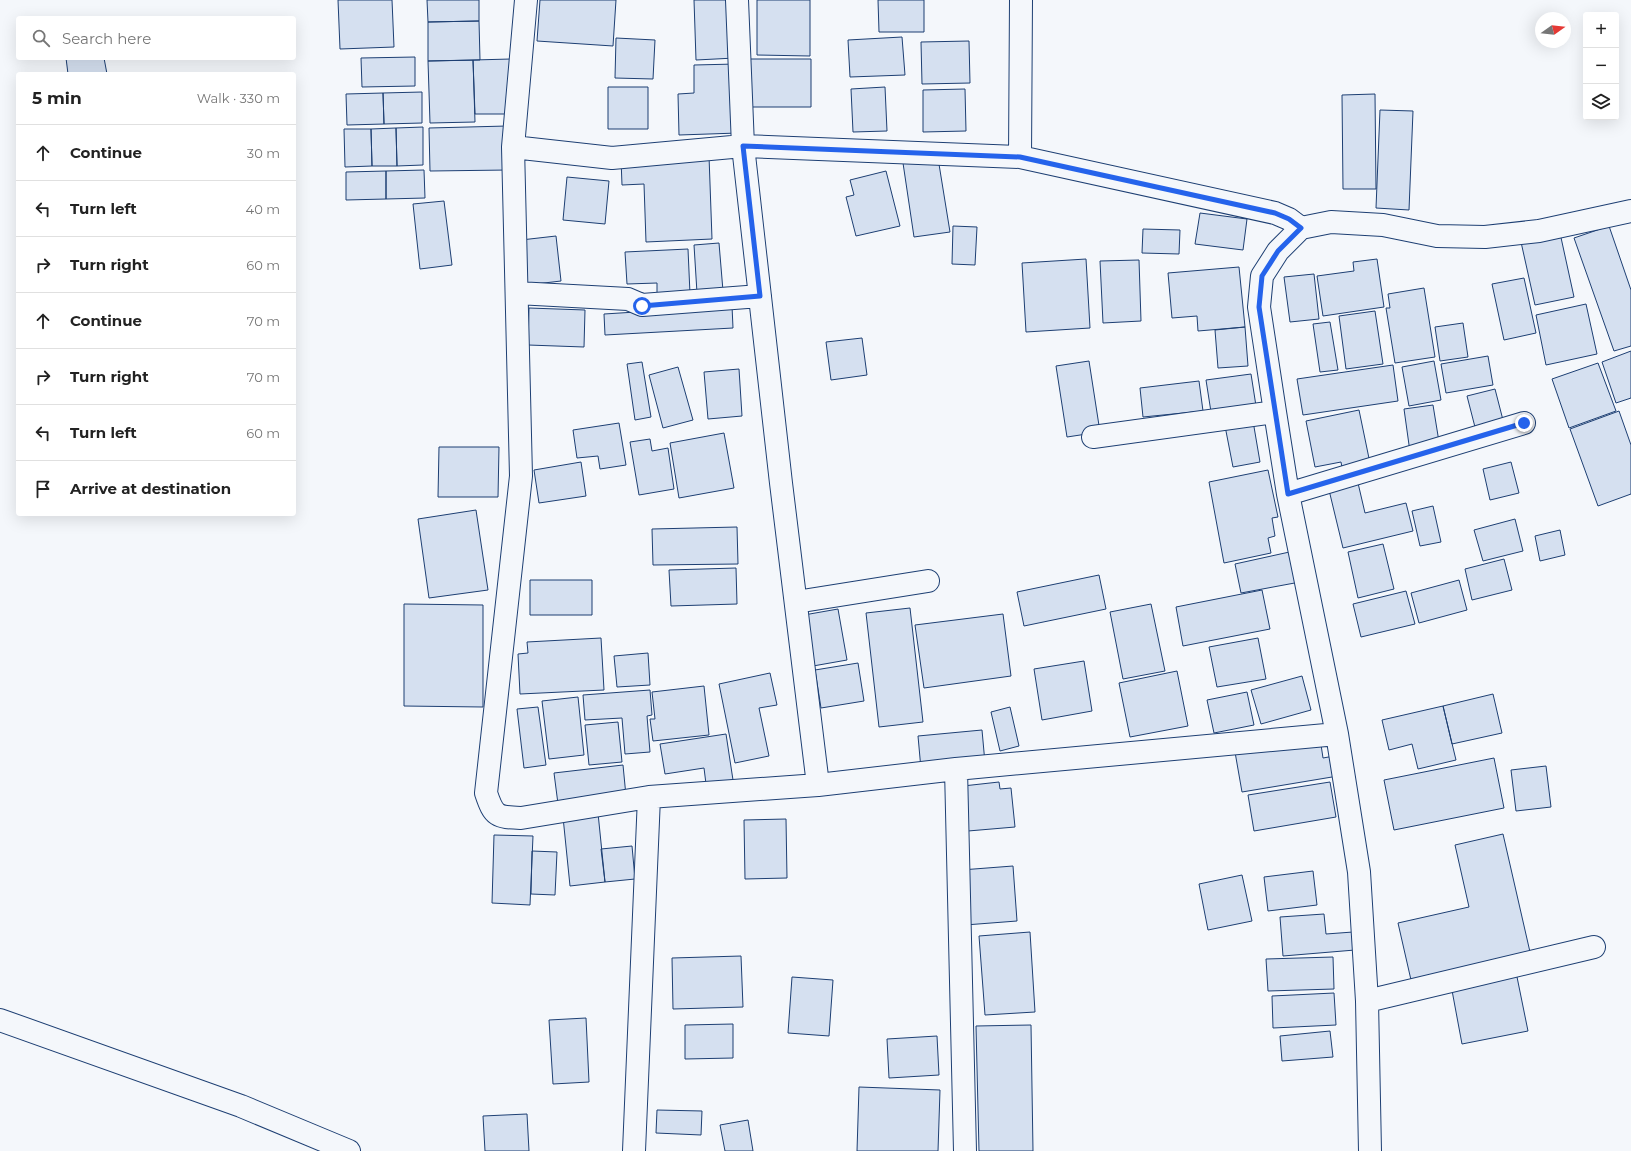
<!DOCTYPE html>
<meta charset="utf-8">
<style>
body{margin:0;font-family:Montserrat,sans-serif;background:#f6f6f6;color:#222}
.controls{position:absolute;right:12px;top:12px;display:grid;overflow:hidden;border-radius:4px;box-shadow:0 4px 16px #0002}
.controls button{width:36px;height:36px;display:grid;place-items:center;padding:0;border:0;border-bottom:1px solid #e0e0e0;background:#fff;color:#222;font:20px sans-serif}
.compass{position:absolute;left:1535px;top:12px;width:36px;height:36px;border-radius:50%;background:#fff;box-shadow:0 4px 16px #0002;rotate:75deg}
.stop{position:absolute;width:12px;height:12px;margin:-9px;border:3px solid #2563eb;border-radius:50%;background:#fff}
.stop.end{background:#2563eb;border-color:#fff;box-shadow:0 1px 4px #0008}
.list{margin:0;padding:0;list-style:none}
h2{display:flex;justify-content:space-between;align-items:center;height:52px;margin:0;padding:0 16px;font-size:17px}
h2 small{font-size:13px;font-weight:400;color:#767676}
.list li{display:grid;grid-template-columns:26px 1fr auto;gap:12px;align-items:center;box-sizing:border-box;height:56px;padding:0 16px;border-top:1px solid #e0e0e0}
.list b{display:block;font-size:15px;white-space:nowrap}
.list em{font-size:13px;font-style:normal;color:#767676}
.icon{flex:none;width:22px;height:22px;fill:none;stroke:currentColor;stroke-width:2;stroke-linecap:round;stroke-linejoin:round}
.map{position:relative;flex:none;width:1631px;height:1151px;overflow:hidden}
.search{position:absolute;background:#fff;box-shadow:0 4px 16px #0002;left:16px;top:16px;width:280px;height:44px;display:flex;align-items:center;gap:10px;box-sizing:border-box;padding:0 14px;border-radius:4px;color:#767676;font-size:15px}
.panel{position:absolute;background:#fff;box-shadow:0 4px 16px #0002;left:16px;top:72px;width:280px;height:444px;border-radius:4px}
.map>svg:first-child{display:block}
</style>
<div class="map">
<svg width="1631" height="1151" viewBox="0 0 1631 1151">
<rect width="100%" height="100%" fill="#f4f7fb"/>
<path fill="#d5e0f0" stroke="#1d3f73" d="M338,0h54l2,47 -54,2z
M427,0h52v21l-51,1z
M540,0h76l-3,46 -76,-5z
M694,0h39l2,58 -39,2z
M757,0h53v56l-53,-1z
M878,0h46v32h-45z
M479,21l1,39 -52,1v-39z
M902,37l3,38 -55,2 -2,-37z
M616,38l39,2 -2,39 -38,-1z
M969,41l1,42 -48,1 -1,-42z
M415,57v29l-53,1 -1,-29z
M66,58h38l3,16h-39z
M511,59l2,55h-38l-2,-54z
M750,59h61v48h-61z
M473,60l2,62 -45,1 -2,-62z
M736,64l2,69 -59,2 -1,-41 16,-1v-28z
M608,87h40v42h-40z
M885,87l2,44 -34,1 -2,-43z
M965,89l1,42 -43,1v-42z
M422,92v31l-38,1 -1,-31z
M383,93l1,31 -37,1 -1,-31z
M1375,94l1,95h-33l-1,-94z
M1380,110l33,1 -4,99 -33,-2z
M507,126l1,44 -78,1 -1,-43z
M423,127v38l-26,1 -1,-38z
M396,128l1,38h-25l-1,-37z
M344,129h27l1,37 -27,1z
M709,156l3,83 -66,3 -2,-58 -22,1 -1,-26z
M938,158l12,74 -36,5 -11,-74z
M424,170l1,28 -39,1v-28z
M386,171v28l-40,1v-28z
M886,171l14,55 -44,10 -10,-39 8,-2 -4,-15z
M567,177l42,4 -4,43 -42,-4z
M444,201l8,64 -32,4 -7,-65z
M1200,213l47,6 -4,31 -48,-6z
M953,226l24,1 -2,38 -23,-1z
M1609,226l22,64v56l-17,5 -40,-113z
M1143,229l37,1 -1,24 -37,-1z
M1560,233l14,64 -39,8 -14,-63z
M556,236l5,45 -34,4 -6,-45z
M719,243l4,48 -26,2 -3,-48z
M688,249l2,45 -33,2v-13l-30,1 -2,-32z
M1086,259l4,69 -64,4 -4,-69z
M1377,259l7,48 -61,9 -6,-40 37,-5 -1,-9z
M1139,260l2,61 -38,2 -3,-62z
M1239,267l6,60 -47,4 -1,-15 -25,2 -4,-45z
M1314,274l5,45 -29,3 -6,-45z
M1524,278l12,55 -32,7 -12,-56z
M1424,288l11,69 -40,6 -9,-55h4l-2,-14z
M1586,304l11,50 -51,11 -10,-50z
M732,306l1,22 -128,7 -1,-21z
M529,308l56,2 -1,37 -56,-2z
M1375,311l8,53 -37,5 -7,-53z
M1330,322l8,48 -18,2 -7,-48z
M1463,323l5,34 -28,4 -5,-34z
M1245,327l3,39 -30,2 -3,-38z
M862,338l5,37 -36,5 -5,-38z
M1631,351v47l-15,5 -14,-41z
M1488,356l5,29 -47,8 -5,-29z
M1089,361l11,71 -33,5 -11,-71z
M1434,361l7,39 -32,6 -7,-39z
M642,362l9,55 -16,3 -8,-56z
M1598,363l18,48 -47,17 -17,-49z
M1393,365l5,36 -95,14 -6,-36z
M678,367l15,53 -30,8 -14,-53z
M739,369l3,47 -34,3 -4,-47z
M1251,374l5,32 -45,6 -5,-32z
M1199,381l4,30 -60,6 -3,-29z
M1495,389l9,35 -28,7 -9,-35z
M1433,405l7,43 -30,4 -6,-43z
M1359,410l12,58 -28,5 -2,-11 -26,5 -9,-46z
M1619,411l12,34v49l-33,12 -28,-77z
M1253,421l7,41 -27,5 -8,-41z
M619,423l7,42 -26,4 -2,-13 -21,2 -4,-28z
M724,433l10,55 -55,10 -9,-55z
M650,439l2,12 16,-3 6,41 -35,6 -9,-53z
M439,447h60l-1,50h-60z
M581,462l5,34 -47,7 -5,-33z
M1511,462l8,31 -29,7 -7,-31z
M1268,470l10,47 -6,1 3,18 -7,2 3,15 -47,10 -15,-81z
M1358,483l7,30 41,-10 7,28 -70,17 -14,-58z
M1433,506l8,36 -21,4 -8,-35z
M476,510l12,80 -59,8 -11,-79z
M1515,519l8,32 -40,10 -9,-31z
M737,527l1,37 -85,1 -1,-36z
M1560,530l5,25 -25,6 -5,-25z
M1383,544l11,45 -36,9 -10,-46z
M1294,551l6,31 -59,11 -6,-29z
M1504,559l8,31 -40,10 -7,-31z
M736,568l1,36 -66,2 -2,-36z
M1099,575l7,34 -82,17 -7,-34z
M530,580h62v35h-62z
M1459,580l8,30 -48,13 -8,-30z
M1262,590l8,39 -87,17 -7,-39z
M1406,591l9,33 -54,13 -8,-33z
M404,604l79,1v102l-79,-1z
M1151,604l14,67 -42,8 -13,-67z
M910,608l13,114 -44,5 -13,-114z
M838,609l9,51 -34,6 -9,-51z
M1003,614l8,62 -87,12 -9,-63z
M601,638l3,52 -84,4 -2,-40 10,-1 -1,-11z
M1258,638l8,41 -49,8 -8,-40z
M648,653l2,32 -33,2 -3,-31z
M1084,661l8,50 -50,9 -8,-51z
M858,663l6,38 -43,7 -6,-38z
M1177,671l11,55 -58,11 -11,-54z
M770,673l7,32 -18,3 10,48 -34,7 -16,-79z
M1302,676l9,34 -50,14 -10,-34z
M704,686l5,49 -56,6 -3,-22h5l-3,-27z
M650,690l2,25 -5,1 3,36 -25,2 -3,-36 -37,2 -2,-25z
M1247,692l7,33 -40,8 -7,-33z
M1493,694l9,39 -50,11 -9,-38z
M578,697l6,58 -35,4 -7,-58z
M1443,706l13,54 -38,9 -6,-25 -23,6 -7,-30z
M538,707l8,58 -22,3 -7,-59z
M1010,707l9,39 -19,5 -9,-39z
M618,722l4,40 -33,3 -4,-40z
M982,730l3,33 -64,6 -3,-33z
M726,734l7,46 -27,4 -2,-16 -39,6 -5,-30z
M1320,738l3,20 11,-2 4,20 -96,16 -7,-40z
M1494,758l10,50 -110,22 -10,-50z
M623,765l3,31 -68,8 -4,-31z
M1546,766l5,41 -35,4 -5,-41z
M999,782l1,7 11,-1 4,39 -47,4 -5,-45z
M1330,782l6,35 -82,14 -6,-36z
M598,813l7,69 -35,4 -7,-69z
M786,819l1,59 -42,1 -1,-59z
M1503,834l27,118 -119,28 -13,-57 71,-16 -14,-62z
M494,835l39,1 -3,69 -38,-2z
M632,846l3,33 -30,3 -4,-33z
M532,851l25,1 -2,43 -24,-1z
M1013,866l4,55 -52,4 -4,-55z
M1313,871l4,34 -49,6 -4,-34z
M1242,875l10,46 -44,9 -9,-46z
M1324,914l2,20 27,-2 2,18 -72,6 -3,-39z
M1030,932l5,80 -50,3 -6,-79z
M741,956l2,51 -70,2 -1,-51z
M1333,957l1,32 -66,2 -2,-32z
M1516,972l12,59 -66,13 -11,-59z
M792,977l41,3 -4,56 -41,-3z
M1334,993l2,32 -63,3 -1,-32z
M586,1018l3,64 -36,2 -4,-64z
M733,1024v34l-48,1v-34z
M1031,1025l2,126h-54l-3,-125z
M1330,1031l3,26 -51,4 -2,-25z
M937,1036l2,39 -50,3 -2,-39z
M859,1087l81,3 -2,61h-81z
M657,1110l45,1 -1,24 -45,-2z
M527,1114l2,37h-44l-2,-35z
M748,1120l5,31h-28l-5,-26z"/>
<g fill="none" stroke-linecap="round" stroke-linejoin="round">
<g stroke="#1d3f73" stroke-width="24">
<path id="minor" d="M526,0l-13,147 8,329 -35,317c8,24 11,24 35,25l128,-21 169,-12 138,-16 381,-35
M737,0l6,146 38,337 37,302
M513,147l99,11 131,-12 277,11 255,56 14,6 12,9
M1020,157l1,-157
M517,293l111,6 14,6 118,-9
M1093,437l182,-25
M1288,494l236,-71
M796,602l132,-21
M956,769l9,382
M1367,1001l227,-54
M0,1020l241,86 108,45
M634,1151l15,-354
M1370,1151l-3,-150 -8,-129 -22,-138 -49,-240 -13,-82 -16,-105 3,-31 16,-25 23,-23 30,-6 52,3 54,11 48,1 54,-6 92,-20"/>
</g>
<use href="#minor" stroke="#f4f7fb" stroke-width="22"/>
</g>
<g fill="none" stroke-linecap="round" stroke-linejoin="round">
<path stroke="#2563eb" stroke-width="5" d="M642,306l118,-10 -17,-150 277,11 255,56 14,6 12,9 -23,23 -16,25 -3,31 29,187 236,-71"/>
</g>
</svg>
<div class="controls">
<button>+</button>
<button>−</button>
<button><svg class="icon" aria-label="layers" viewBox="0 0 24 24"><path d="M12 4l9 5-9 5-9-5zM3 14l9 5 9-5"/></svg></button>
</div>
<svg class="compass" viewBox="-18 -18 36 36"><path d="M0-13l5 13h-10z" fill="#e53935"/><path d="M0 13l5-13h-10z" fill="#767676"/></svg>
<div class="stop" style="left:642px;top:306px"></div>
<div class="stop end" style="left:1524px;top:423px"></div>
<div class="search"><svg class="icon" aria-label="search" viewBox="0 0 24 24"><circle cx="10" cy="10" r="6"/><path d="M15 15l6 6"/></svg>Search here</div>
<section class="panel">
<h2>5 min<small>Walk · 330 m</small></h2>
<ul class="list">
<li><svg class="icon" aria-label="ahead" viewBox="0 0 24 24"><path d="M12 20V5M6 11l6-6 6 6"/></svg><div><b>Continue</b></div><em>30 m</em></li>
<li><svg class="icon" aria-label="left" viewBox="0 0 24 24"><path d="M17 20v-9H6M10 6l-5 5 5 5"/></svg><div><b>Turn left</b></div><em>40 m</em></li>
<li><svg class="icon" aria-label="right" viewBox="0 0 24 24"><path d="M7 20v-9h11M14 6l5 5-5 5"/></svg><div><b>Turn right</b></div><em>60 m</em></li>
<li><svg class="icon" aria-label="ahead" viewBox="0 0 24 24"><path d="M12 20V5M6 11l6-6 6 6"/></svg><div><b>Continue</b></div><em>70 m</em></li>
<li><svg class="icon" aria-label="right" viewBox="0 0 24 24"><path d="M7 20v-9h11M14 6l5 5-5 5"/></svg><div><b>Turn right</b></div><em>70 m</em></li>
<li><svg class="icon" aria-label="left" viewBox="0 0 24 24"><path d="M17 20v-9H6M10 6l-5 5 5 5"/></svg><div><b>Turn left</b></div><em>60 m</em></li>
<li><svg class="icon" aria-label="arrive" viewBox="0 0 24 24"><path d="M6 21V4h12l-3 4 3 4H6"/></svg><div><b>Arrive at destination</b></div></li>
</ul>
</section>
</div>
